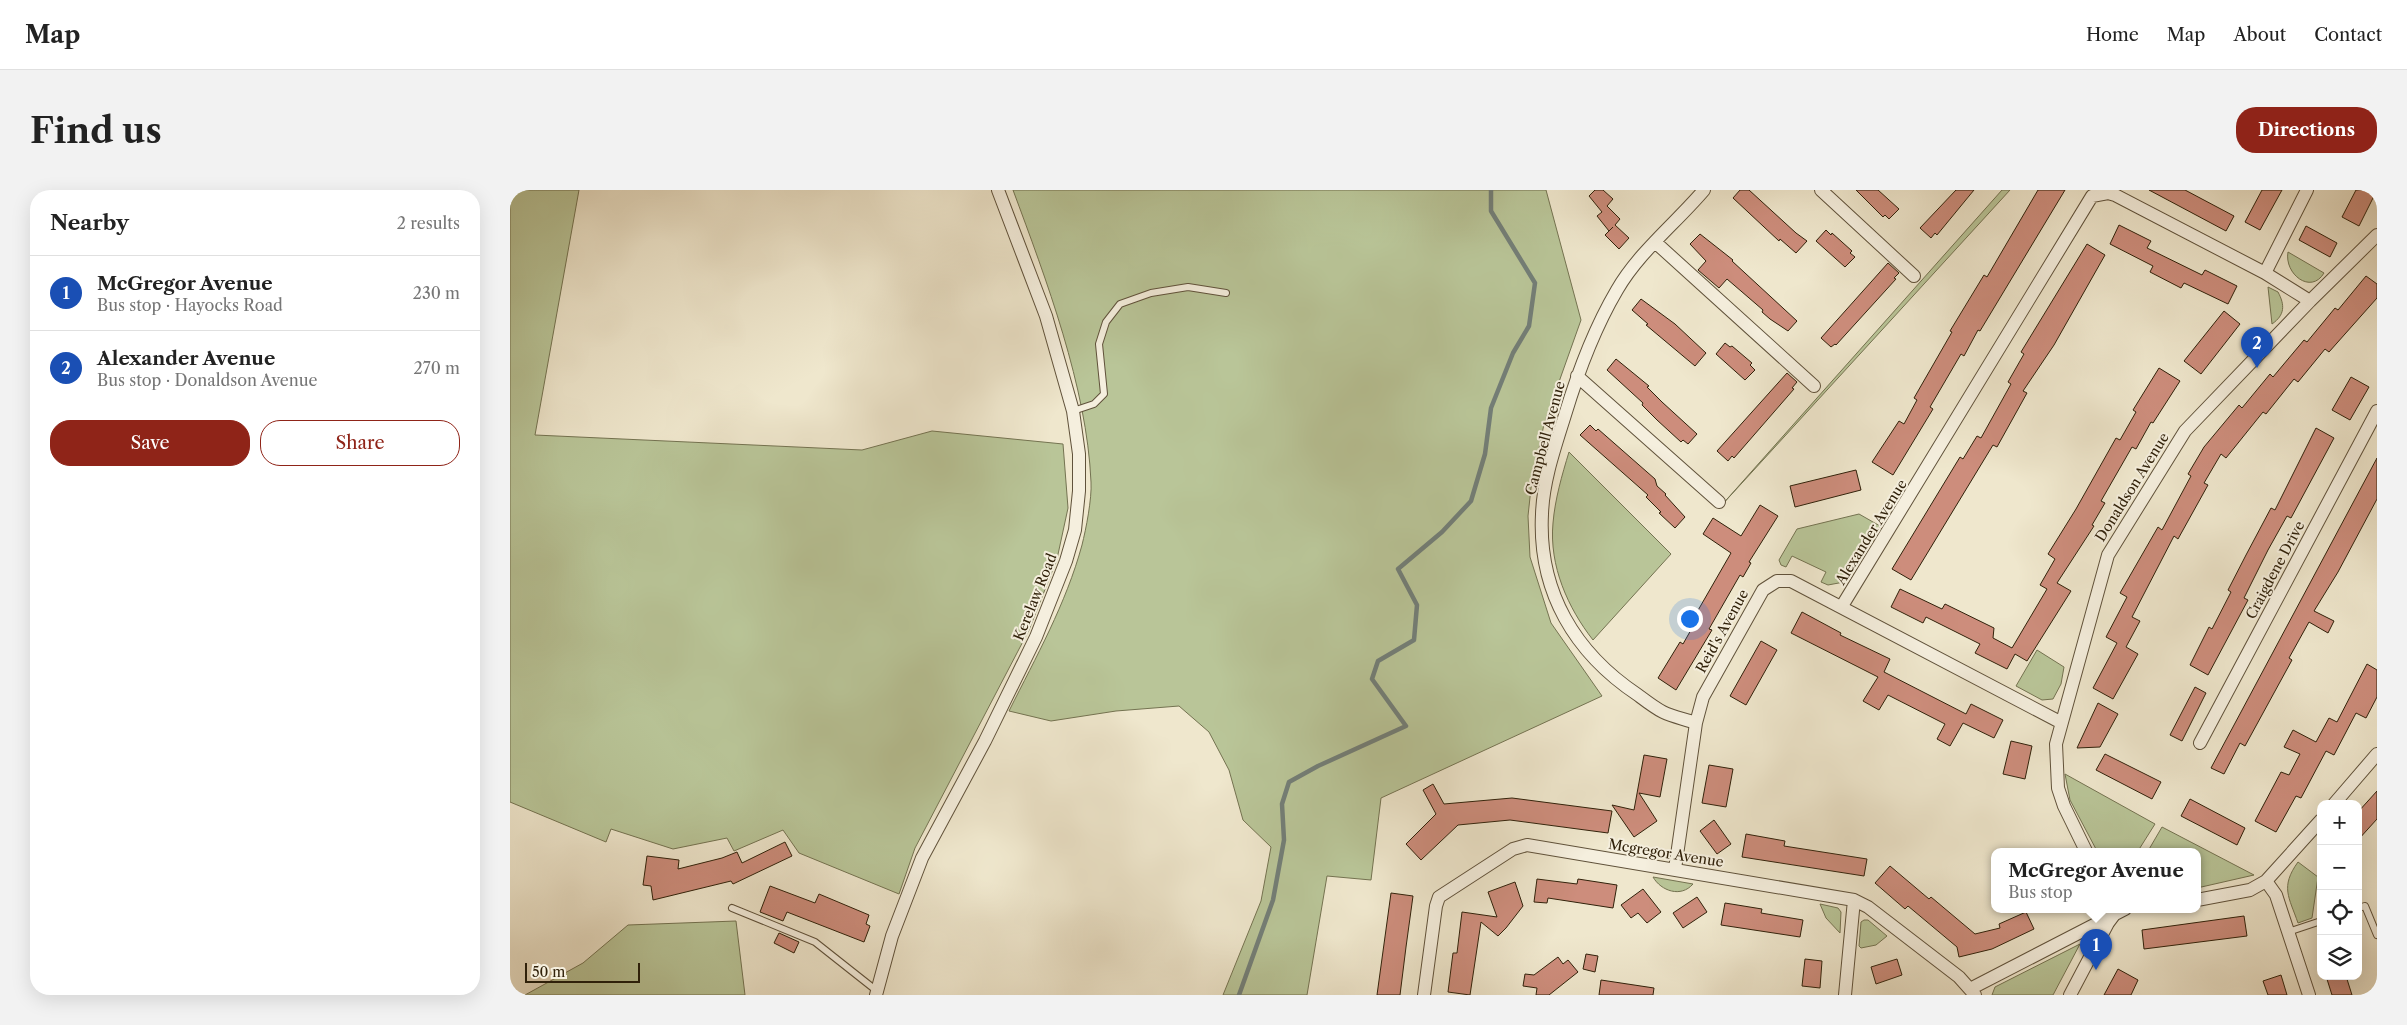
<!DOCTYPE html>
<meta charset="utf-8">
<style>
body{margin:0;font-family:"Libre Caslon Text",serif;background:#f2f2f2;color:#222}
.controls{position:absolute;right:15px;bottom:15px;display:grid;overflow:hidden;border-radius:10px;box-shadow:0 5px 20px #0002}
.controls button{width:45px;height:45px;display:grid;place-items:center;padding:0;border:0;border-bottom:1px solid #e0e0e0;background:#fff;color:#222;font:25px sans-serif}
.scale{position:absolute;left:15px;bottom:12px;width:115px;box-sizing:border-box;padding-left:5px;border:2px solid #30210a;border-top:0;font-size:14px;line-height:18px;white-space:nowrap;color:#30210a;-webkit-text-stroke:4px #f5efde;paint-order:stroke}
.you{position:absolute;left:1179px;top:428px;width:18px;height:18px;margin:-12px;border:4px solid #fff;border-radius:50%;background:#1a73e8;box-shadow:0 0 0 8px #1a73e833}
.badge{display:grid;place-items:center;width:32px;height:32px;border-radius:50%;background:#8f2418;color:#fff;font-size:16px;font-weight:700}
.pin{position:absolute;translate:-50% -41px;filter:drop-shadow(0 1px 2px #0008)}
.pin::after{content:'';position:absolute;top:26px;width:18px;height:15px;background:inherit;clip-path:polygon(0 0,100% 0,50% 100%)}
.popup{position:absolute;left:1481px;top:658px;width:210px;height:65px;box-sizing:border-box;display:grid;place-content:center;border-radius:10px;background:#fff;filter:drop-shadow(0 1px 4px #0005);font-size:16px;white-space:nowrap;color:#767676}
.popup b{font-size:19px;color:#222}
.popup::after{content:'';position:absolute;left:50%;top:100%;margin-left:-10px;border:10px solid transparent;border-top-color:#fff}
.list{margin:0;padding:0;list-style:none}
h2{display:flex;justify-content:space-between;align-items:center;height:65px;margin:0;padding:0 20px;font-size:21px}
h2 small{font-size:16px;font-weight:400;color:#767676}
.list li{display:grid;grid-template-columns:32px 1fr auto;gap:15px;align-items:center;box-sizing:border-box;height:75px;padding:0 20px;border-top:1px solid #e0e0e0}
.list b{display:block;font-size:19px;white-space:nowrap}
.list p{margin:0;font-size:16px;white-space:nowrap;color:#767676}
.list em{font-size:16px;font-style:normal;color:#767676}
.actions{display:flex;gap:10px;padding:15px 20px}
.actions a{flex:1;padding:11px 0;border:1px solid #8f2418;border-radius:20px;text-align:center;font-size:18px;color:#8f2418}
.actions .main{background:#8f2418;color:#fff}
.icon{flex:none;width:28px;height:28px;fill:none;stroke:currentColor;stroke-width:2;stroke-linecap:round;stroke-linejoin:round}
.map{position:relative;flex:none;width:1867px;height:805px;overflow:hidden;border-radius:20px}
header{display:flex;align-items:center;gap:30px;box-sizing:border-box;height:70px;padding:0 25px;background:#fff;border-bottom:1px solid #e0e0e0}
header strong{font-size:24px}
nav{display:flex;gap:28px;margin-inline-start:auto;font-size:18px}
.intro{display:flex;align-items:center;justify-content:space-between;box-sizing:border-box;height:120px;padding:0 30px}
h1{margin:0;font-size:35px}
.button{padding:12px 22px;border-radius:20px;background:#8f2418;color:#fff;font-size:18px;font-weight:700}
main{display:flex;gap:30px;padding:0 30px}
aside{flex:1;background:#fff;border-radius:20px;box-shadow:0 5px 20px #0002}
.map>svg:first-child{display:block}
</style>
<header>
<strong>Map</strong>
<nav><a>Home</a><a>Map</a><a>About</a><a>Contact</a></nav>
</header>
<div class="intro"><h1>Find us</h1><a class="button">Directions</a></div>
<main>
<aside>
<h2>Nearby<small>2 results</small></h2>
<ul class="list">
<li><span class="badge" style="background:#1a4fb4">1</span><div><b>McGregor Avenue</b><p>Bus stop · Hayocks Road</p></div><em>230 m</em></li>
<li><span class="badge" style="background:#1a4fb4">2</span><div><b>Alexander Avenue</b><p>Bus stop · Donaldson Avenue</p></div><em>270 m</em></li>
</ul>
<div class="actions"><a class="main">Save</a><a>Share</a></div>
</aside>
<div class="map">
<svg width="1867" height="805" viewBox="0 0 1867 805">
<rect width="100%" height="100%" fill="#efe7cd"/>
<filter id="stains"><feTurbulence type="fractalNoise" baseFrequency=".004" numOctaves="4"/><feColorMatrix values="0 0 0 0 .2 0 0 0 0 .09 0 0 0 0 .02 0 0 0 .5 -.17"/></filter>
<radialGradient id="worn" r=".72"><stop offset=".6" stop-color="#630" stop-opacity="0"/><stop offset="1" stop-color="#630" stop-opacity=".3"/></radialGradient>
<path fill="#b9c598" stroke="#747351" d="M0,0h69l-44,245 327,15 70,-19 131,13 5,64 -11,51 -28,71 -114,218 -16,46 -100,-41 -16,-23 -49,21 -7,-13 -54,11 -62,-20 -5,13 -96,-40z
M503,0h533l35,130 -37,104 -13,64 -3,28 2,41 21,66 51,73 -221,102 -10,82 -44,-4 -20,119h-84l38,-94 10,-54 -28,-27 -14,-50 -20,-38 -30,-26 -63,5 -65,10 -42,-10c27,-54 57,-107 73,-166 4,-16 10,-46 9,-63 -4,-95 -45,-203 -78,-292z
M1492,0h8l-290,317z
M1778,62l36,21c-13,22 -40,1 -36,-21z
M1758,97l10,5c7,13 7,23 -6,32z
M1059,262l102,102 -78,86c-25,-32 -44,-74 -40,-117 2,-24 9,-48 16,-71z
M1349,324l21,12 -36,56 -16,3 -7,-3 5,-10 -34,-16 -6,11 -5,-2 -2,-5 18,-31z
M1527,460l27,17 -3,17 -8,15 -11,1 -26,-14z
M1555,584l90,50 -17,27h-41l-27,-51z
M1652,637l92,48 -57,13v-37h-49z
M1788,672l20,15 -6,41 -14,5c-9,-26 -18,-36 0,-61z
M1143,687l40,7c-12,14 -32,7 -40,-7z
M1310,714l18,4 3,4 -1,21 -14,-15z
M1354,730h4l19,16 -11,9 -15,3 -2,-2 2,-24z
M226,731l9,74h-220l58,-32 45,-38z
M1570,754l-27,51h-61l3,-8z"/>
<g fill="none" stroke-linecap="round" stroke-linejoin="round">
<path stroke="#737f78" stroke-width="4.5" d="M729,805l34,-95 11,-60 -2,-36 7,-22 29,-16 88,-40 -34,-47 6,-18 36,-21 3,-35 -19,-36 44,-37 29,-31 14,-47 6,-46 22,-55 16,-27 6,-43 -44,-72v-21"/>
</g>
<path fill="#cd8d7c" stroke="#30210a" d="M1085,0h8l10,9 -6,7 13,13 -5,6 14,13 -10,11 -14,-14 8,-8 -4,4 -12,-15 5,-4 -13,-16z
M1230,0h9l47,43 11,8 -11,12 -16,-14 -1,2 -46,-43z
M1346,0h22l21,19 -10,10 -4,-4 -2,2z
M1446,0h18l-37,45 -2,-2 -4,5 -11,-10z
M1528,0h27l-85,141 -2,-1 -14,26 -3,-2 -31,53 3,2 -40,66 -21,-13 27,-41 5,3 13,-24 -3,-2 38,-66 -2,-1 34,-56 3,2z
M1639,0h36l49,26 -8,15z
M1752,0h20l-22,40 -15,-8z
M1846,0h21l-18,36 -17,-9z
M1609,35l32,16 -4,7 55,27 3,-5 32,16 -9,18 -44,-21 -3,5 -31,-16 3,-6 -43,-22z
M1796,36l31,17 -7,14 -31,-17z
M1316,40l5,5 1,-2 20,18 -2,2 5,4 -10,10 -29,-26z
M1190,44l33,26 -1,1 65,60 -9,10 -18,-12 -8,-7 1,-2 -36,-31 -8,9 -21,-18 8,-9 -16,-17z
M1577,54l18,11 -51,90 -31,46 4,2 -30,54 -4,-2 -82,135 -19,-11 68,-112 3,2 14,-23 4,2 30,-54 -3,-2 16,-28 -3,-2z
M1378,73l11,10 -5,5 2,1 -60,66 -1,-1 -4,3 -10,-9z
M1856,86l11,8v14l-48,54 -4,-3 -27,33 -4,-3 -28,35 -3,-2 -37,46 -5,-4 -17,29 4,2 -30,54 -4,-3 -42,81 8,4 -14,26 12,7 -25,45 -20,-11 24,-45 -11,-6 21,-40 -7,-4 38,-66 4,3 29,-54 -3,-2 16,-27 35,-42 3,3 28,-34 3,3 31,-37 3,2 28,-34 3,2z
M1131,109l34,25 31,29 -11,13 -49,-41 2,-1 -16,-14z
M1714,121l16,13 -39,50 -17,-13z
M1215,153l5,4 2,-1 20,17 -2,2 5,5 -10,10 -29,-26z
M1106,169l33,27 -2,1 15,15 35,32 -9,10 -5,-4 -2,2 -24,-22 -15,-15 1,-2 -36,-33z
M1649,178l21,13 -27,42 -2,-1 -15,27 -4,-2 -31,54 4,2 -13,22 2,1 -37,57 14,8 -44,70 -12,-7 -8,15 -32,-16 5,-9 -54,-27 -3,6 -32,-16 9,-18 42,20 3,-5 49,24 -1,10 19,10 35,-59 -7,-4 15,-26 -7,-5 28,-45 40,-71 4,2 16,-28 -3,-2z
M1277,183l10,9 -5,6 2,1 -60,69 -2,-2 -4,5 -11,-10z
M1841,187l18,10 -19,33 -18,-10z
M1080,235l6,6 2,-2 57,50 2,7 9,8 -1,1 20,22 -10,11 -16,-15 2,-1 -15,-15 2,-2 -68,-60z
M1806,238l18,10 -43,80 -4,-2 -19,34 -24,48 4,2 -40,75 -18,-10 19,-38 3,2 19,-37 -3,-2 18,-35 25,-47 4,2z
M1867,268v41l-39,73 -24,39 20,10 -6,12 -19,-11 -20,36 3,2 -47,86 -5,-3 -16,31 -13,-6z
M1346,280l5,20 -66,17 -5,-21z
M1250,315l18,11 -29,46 2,1 -8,14 -3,-2 -31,54 3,1 -36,60 -18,-12 22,-36 3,2 13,-23 -3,-2 38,-66 -28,-19 10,-16 28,18z
M1292,422l39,21 -1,2 50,24 -6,13 82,42 5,-10 32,16 -9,18 -31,-15 -13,23 -13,-7 8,-15 -57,-29 -9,15 -16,-9 15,-24 -87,-44z
M1251,451l16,9 -31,55 -16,-9z
M1857,474l10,6v27l-11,21 -10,-5 -22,42 -8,-4 -25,47 -5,-2 -20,36 -21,-11 26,-49 8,3 11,-21 -16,-7 9,-17 23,12 13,-24 8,4z
M1685,497l11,6 -24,48 -12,-6z
M1588,513l20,11 -18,33 -23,1z
M1501,551l21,5 -7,33 -22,-5z
M1595,564l56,28 -9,17 -56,-29z
M1134,565l23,4 -7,38 -21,-4 18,28 -23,16 -22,-32 22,5z
M1199,575l24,4 -7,38 -24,-4z
M923,594l11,20 68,-6 100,13 -4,22 -98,-13 -52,5 -37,35 -15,-16 30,-30 -13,-24z
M1867,601v28l-19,21v-28z
M1680,609l55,29 -8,17 -56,-29z
M1204,630l17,24 -14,10 -17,-23z
M1236,644l39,7 -1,5 83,13 -3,17 -122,-19z
M275,652l7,14 -59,28 -2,-3 -78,19 -2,-14 -8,-1 4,-29 32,4 -1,9 44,-11 15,-6 5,11z
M1380,676l39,33 2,-2 44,37 25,-6 -1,-4 27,-12 8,17 -42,20 -33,8 -2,-10 -49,-41 -3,3 -30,-26z
M1027,689l40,5 1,-5 39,6 -4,23 -65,-10 -1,5 -13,-1z
M1005,692l8,24 -17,22 -8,8 -17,-14 -11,73 -22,-3 5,-39h4l5,-41 35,5 -9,-25z
M260,696l45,17 4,-9 50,21 -3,9 4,2 -6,16 -77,-30 -4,9 -23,-9z
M1133,699l18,23 -14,11 -9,-10 -7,5 -10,-13z
M881,703l22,3 -7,51 -6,48h-23z
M1187,707l10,15 -24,16 -10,-15z
M1215,713l37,6 -1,4 42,7 -3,17 -79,-12z
M1734,726l3,20 -103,13 -2,-19z
M269,743l20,9 -5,11 -20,-10z
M1076,764l12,2 -3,16 -12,-3z
M1048,767l5,7 5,-4 10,12 -29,23h-13l1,-7 -14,-2 2,-12 9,1z
M1295,769l17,2 -2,27 -18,-2z
M1387,769l5,16 -26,9 -5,-17z
M1608,779l20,11 -7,15h-27z
M1771,785l6,20h-19l-5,-14z
M1816,786h20l6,19h-20z
M1091,790l53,8 -1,7h-54z"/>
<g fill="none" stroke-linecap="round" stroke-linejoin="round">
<g stroke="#60523b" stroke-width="8">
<path id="lane" d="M563,221l21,-7 10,-10 -5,-50 7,-22 14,-18 31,-11 37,-6 38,6
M222,718l83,34 62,49
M1848,718l7,-2 12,29
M1778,742l33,-11"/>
</g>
<g stroke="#60523b" stroke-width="14">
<path id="street" d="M1311,0l93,86
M1145,52l159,144
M1755,83l42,-83
M1067,186l142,126
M1332,416l250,-410 16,-3 7,2 150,78 45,28
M1186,533c-11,-4 -23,-6 -33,-11 -8,-4 -17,-11 -25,-17 -63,-42 -100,-103 -96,-181 1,-33 13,-67 23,-99 13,-43 29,-86 52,-125 22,-38 59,-67 87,-100
M1690,553l177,-332
M1824,614l43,-50
M1576,661l-22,-45 -6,-18 -2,-44 52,-189 77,-124 125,-130 67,-66
M1165,679l21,-146 7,-26 60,-107 14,-9h14l269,141
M1756,691l10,14 33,100
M1687,710l53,-10 16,-9 55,-61
M1460,799l155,-80
M366,805l16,-59 30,-78 63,-117 51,-104 30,-76 9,-31 4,-39v-37l-6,-43 -27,-95 -48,-126
M914,805l12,-89 3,-9 74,-48 14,-4 327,55 14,7 91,70 16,18
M1335,805l9,-95
M1560,805l38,-72 6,-8"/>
</g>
<use href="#lane" stroke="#f5efde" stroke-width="6"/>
<use href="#street" stroke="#f5efde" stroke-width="12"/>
</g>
<g text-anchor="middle" stroke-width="4" stroke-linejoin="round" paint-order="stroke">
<g font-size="14" fill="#30210a" stroke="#f5efde">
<text transform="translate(1035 248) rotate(-75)" y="5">Campbell Avenue</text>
<text transform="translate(1622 297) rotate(-58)" y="5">Donaldson Avenue</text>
<text transform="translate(1361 342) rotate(-58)" y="5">Alexander Avenue</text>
<text transform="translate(1765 380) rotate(-62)" y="5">Craigdene Drive</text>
<text transform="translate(525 407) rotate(-68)" y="5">Kerelaw Road</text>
<text transform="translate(1212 441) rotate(-61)" y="5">Reid's Avenue</text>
<text transform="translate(1156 663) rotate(9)" y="5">Mcgregor Avenue</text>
</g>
</g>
<rect width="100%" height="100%" filter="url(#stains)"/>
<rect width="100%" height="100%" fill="url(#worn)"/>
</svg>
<div class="controls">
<button>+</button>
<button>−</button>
<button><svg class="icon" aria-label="locate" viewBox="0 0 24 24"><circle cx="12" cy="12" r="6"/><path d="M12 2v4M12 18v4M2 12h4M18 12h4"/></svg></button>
<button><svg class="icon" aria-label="layers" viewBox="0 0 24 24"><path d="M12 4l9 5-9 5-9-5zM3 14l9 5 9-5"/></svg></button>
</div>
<div class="scale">50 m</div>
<div class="you"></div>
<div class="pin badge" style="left:1586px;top:780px;background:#1a4fb4">1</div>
<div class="popup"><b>McGregor Avenue</b>Bus stop</div>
<div class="pin badge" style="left:1747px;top:178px;background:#1a4fb4">2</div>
</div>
</main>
